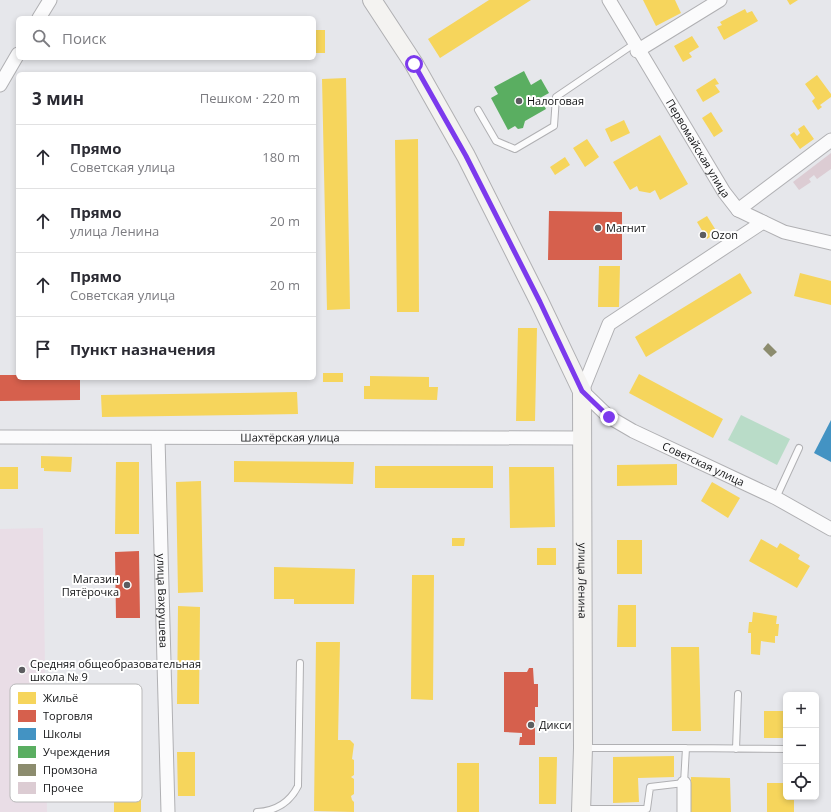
<!DOCTYPE html>
<html lang="ru">
<meta charset="utf-8">
<style>
body{margin:0;font-family:"Open Sans",sans-serif;background:#f2f2f3;color:#2b2b33}
.controls{position:absolute;right:12px;bottom:12px;display:grid;overflow:hidden;border-radius:6px;box-shadow:0 2px 6px #0003}
.controls button{width:36px;height:36px;display:grid;place-items:center;padding:0;border:0;border-bottom:1px solid #e1e1e2;background:#fff;color:#2b2b33;font:20px sans-serif}
.stop{position:absolute;width:12px;height:12px;margin:-9px;border:3px solid #7c3aed;border-radius:50%;background:#fff}
.stop.end{background:#7c3aed;border-color:#fff;box-shadow:0 1px 4px #0008}
.list{margin:0;padding:0;list-style:none}
h2{display:flex;justify-content:space-between;align-items:center;height:52px;margin:0;padding:0 16px;font-size:17px}
h2 small{font-size:13px;font-weight:400;color:#7c7c81}
.list li{display:grid;grid-template-columns:26px 1fr auto;gap:12px;align-items:center;box-sizing:border-box;height:64px;padding:0 16px;border-top:1px solid #e1e1e2}
.list b{display:block;font-size:15px;white-space:nowrap}
.list p{margin:0;font-size:13px;white-space:nowrap;color:#7c7c81}
.list em{font-size:13px;font-style:normal;color:#7c7c81}
.icon{flex:none;width:22px;height:22px;fill:none;stroke:currentColor;stroke-width:2;stroke-linecap:round;stroke-linejoin:round}
.map{position:relative;flex:none;width:831px;height:812px;overflow:hidden}
.search{position:absolute;background:#fff;box-shadow:0 2px 6px #0003;left:16px;top:16px;width:300px;height:44px;display:flex;align-items:center;gap:10px;box-sizing:border-box;padding:0 14px;border-radius:6px;color:#7c7c81;font-size:15px}
.panel{position:absolute;background:#fff;box-shadow:0 2px 6px #0003;left:16px;top:72px;width:300px;height:308px;border-radius:6px}
.map>svg:first-child{display:block}
</style>
<div class="map">
<svg width="831" height="812" viewBox="0 0 831 812">
<rect width="100%" height="100%" fill="#e6e7eb"/>
<path fill="#e9dde6" d="M43,528l4,284h-47v-283z"/>
<path fill="#b9dcc8" d="M741,415l49,24 -13,26 -49,-25z"/>
<path fill="#f6d55c" d="M489,0h42l-91,58 -12,-19z
M643,0h32l6,13 -25,13z
M787,0h11l-8,5z
M745,9l2,4 5,-2 6,10 -34,19 -7,-13 5,-2 -2,-3z
M314,30h11v23h-11z
M692,36l7,11 -10,6 3,4 -9,5 -9,-16z
M817,75l14,19v3l-11,8 2,2 -4,3 -6,-9 3,-3 -10,-14z
M346,78l4,231 -23,1 -5,-231z
M715,78l4,6 -4,1 5,7 -17,10 -7,-12z
M711,112l12,19 -9,6 -12,-19z
M624,120l6,13 -19,9 -6,-13z
M804,125l10,14 -14,10 -10,-14 4,-3 3,4 3,-3 -2,-4z
M660,135l28,49 -28,16 -5,-10 -5,3 -11,-2 -2,-5 -7,4 -17,-28z
M418,139l1,173h-22l-2,-172z
M587,139l12,18 -14,10 -12,-19z
M565,157l5,8 -15,10 -5,-8z
M707,216l10,16 -10,7 -10,-17z
M599,266h21l-1,41h-21z
M740,273l12,20 -106,64 -11,-20z
M800,273l31,8v24l-37,-9z
M518,328h19l-2,93h-19z
M323,373h20v9h-20z
M639,374l84,45 -10,19 -84,-45z
M370,376l59,1v10h9l-1,13 -73,-1v-13h6z
M297,392l1,22 -196,3 -1,-22z
M41,456l31,1 -1,15 -27,-1v-3h-3z
M234,461l120,1 -1,22 -119,-2z
M116,462h23v72h-24z
M677,464v21l-60,1v-21z
M375,466h118v22h-118z
M0,467h18v22h-18z
M509,467h45l1,60 -45,1z
M201,481l2,111 -25,1 -2,-111z
M712,482l28,16 -12,20 -27,-17z
M452,538h13l-1,8h-12z
M761,539l16,9 3,-5 20,12 -2,4 12,7 -13,22 -48,-27z
M617,540h25v34h-25z
M537,548h19v17h-19z
M274,567l81,2 -1,35h-60v-5h-20z
M412,575h22l-1,125 -22,-1z
M618,605h18v42h-19z
M178,606l22,1 -1,97h-22z
M753,612l24,4 -1,8h3l-1,12h-3v7l-14,-2 -1,14 -9,-1v-21h-3l1,-11h3z
M316,642h24l-2,98h12l4,4 -2,15 2,1v15l-3,2 3,2v15l-3,2 1,4 2,2v10l-40,-1z
M671,647h28l2,84h-29z
M764,711h22v27h-22z
M114,734h27v78h-27z
M177,752h18v44h-17z
M674,756v21l-36,1 1,24 -26,1v-46z
M539,757h18l-1,47h-17z
M457,763h22v49h-22z
M691,777l39,1 1,34h-40z
M767,783h19v14h8v15h-27z"/>
<path fill="#d6604d" d="M549,211l73,1v48h-74z
M0,375h18v3h62v22l-80,1z
M139,551l1,67h-24l-1,-66z
M529,668h4l1,16h4v23h-3v38h-16l1,-8h2v-4l-18,-1v-60h23z"/>
<path fill="#4393c3" d="M831,420v42l-17,-9z"/>
<path fill="#5aae61" d="M524,71l7,14 10,-6 8,14 -9,5 6,11 -21,12 -2,7 -5,1 -3,-3 -7,4 -17,-32 7,-4 -4,-7z"/>
<path fill="#8c8c6e" d="M768,343l9,9 -6,5 -8,-8z"/>
<path fill="#dcccd3" d="M831,153v16l-14,10 -3,-4 -5,4 2,3 -12,8 -6,-8z"/>
<g fill="none" stroke-linecap="round" stroke-linejoin="round">
<g stroke="#b0b0b3" stroke-width="8">
<path id="lane" d="M478,110l18,31 19,8 39,-23 2,-29 78,-53
M776,498l23,-50
M686,748l100,1
M736,749l2,-55
M582,809h65l3,-22 34,-4 2,-35h-102
M257,812c19,-1 33,-10 41,-26l2,-123"/>
</g>
<g stroke="#b0b0b3" stroke-width="15">
<g id="street">
<path id="s1" d="M609,0l115,192 14,18 46,22 47,11"/>
<path d="M39,18l11,-18"/>
<path d="M637,51l83,-51"/>
<path d="M0,85l18,-31"/>
<path d="M738,210l93,-70"/>
<path id="s2" d="M763,222l-154,102 -27,67 27,26 24,14 143,67 55,31"/>
<path id="s3" d="M0,437l581,1"/>
<path id="s4" d="M158,438l10,374"/>
<path d="M684,783v29"/>
</g>
</g>
<g stroke="#b0b0b3" stroke-width="20">
<g id="secondary">
<path id="s5" d="M372,0l42,64 52,92 73,145 43,90 1,357 -2,64"/>
</g>
</g>
<use href="#lane" stroke="#fbfbfc" stroke-width="6"/>
<use href="#street" stroke="#fbfbfc" stroke-width="13"/>
<use href="#secondary" stroke="#f4f3f1" stroke-width="18"/>
</g>
<g fill="none" stroke-linecap="round" stroke-linejoin="round">
<path stroke="#7c3aed" stroke-width="5" d="M414,64l52,92 74,146 42,89 27,26"/>
</g>
<g fill="#5c5d60" stroke="#fff" stroke-width="1.5">
<circle cx="519" cy="101" r="4"/>
<circle cx="598" cy="228" r="4"/>
<circle cx="703" cy="235" r="4"/>
<circle cx="127" cy="585" r="4"/>
<circle cx="22" cy="670" r="4"/>
<circle cx="531" cy="725" r="4"/>
</g>
<g text-anchor="middle" stroke-width="4" stroke-linejoin="round" paint-order="stroke">
<g font-size="11" fill="#121315" stroke="#fff" text-anchor="start">
<text x="527" y="105">Налоговая</text>
<text x="606" y="232">Магнит</text>
<text x="711" y="239">Ozon</text>
<text x="119" y="583" text-anchor="end">Магазин<tspan x="119" dy="13">Пятёрочка</tspan></text>
<text x="30" y="668">Средняя общеобразовательная<tspan x="30" dy="13">школа № 9</tspan></text>
<text x="539" y="729">Дикси</text>
</g>
<g font-size="11" fill="#121315" stroke="#fff">
<text dy="4" stroke="none"><textPath href="#s1" startOffset="173">Первомайская улица</textPath></text>
<text dy="4" stroke="none"><textPath href="#s3" startOffset="290">Шахтёрская улица</textPath></text>
<text dy="4" stroke="none"><textPath href="#s2" startOffset="400">Советская улица</textPath></text>
<text dy="4" stroke="none"><textPath href="#s5" startOffset="634">улица Ленина</textPath></text>
<text dy="4" stroke="none"><textPath href="#s4" startOffset="163">улица Вахрушева</textPath></text>
</g>
</g>
<rect x="10" y="684" width="132" height="118" rx="6" fill="#fff" stroke="#b8b8b9" stroke-width="1"/>
<rect x="18" y="692" width="18" height="12" fill="#f6d55c"/>
<rect x="18" y="710" width="18" height="12" fill="#d6604d"/>
<rect x="18" y="728" width="18" height="12" fill="#4393c3"/>
<rect x="18" y="746" width="18" height="12" fill="#5aae61"/>
<rect x="18" y="764" width="18" height="12" fill="#8c8c6e"/>
<rect x="18" y="782" width="18" height="12" fill="#dcccd3"/>
<g font-size="11" fill="#121315">
<text x="43" y="702">Жильё</text>
<text x="43" y="720">Торговля</text>
<text x="43" y="738">Школы</text>
<text x="43" y="756">Учреждения</text>
<text x="43" y="774">Промзона</text>
<text x="43" y="792">Прочее</text>
</g>
</svg>
<div class="controls">
<button>+</button>
<button>−</button>
<button><svg class="icon" aria-label="locate" viewBox="0 0 24 24"><circle cx="12" cy="12" r="6"/><path d="M12 2v4M12 18v4M2 12h4M18 12h4"/></svg></button>
</div>
<div class="stop" style="left:414px;top:64px"></div>
<div class="stop end" style="left:609px;top:417px"></div>
<div class="search"><svg class="icon" aria-label="search" viewBox="0 0 24 24"><circle cx="10" cy="10" r="6"/><path d="M15 15l6 6"/></svg>Поиск</div>
<section class="panel">
<h2>3 мин<small>Пешком · 220 m</small></h2>
<ul class="list">
<li><svg class="icon" aria-label="ahead" viewBox="0 0 24 24"><path d="M12 20V5M6 11l6-6 6 6"/></svg><div><b>Прямо</b><p>Советская улица</p></div><em>180 m</em></li>
<li><svg class="icon" aria-label="ahead" viewBox="0 0 24 24"><path d="M12 20V5M6 11l6-6 6 6"/></svg><div><b>Прямо</b><p>улица Ленина</p></div><em>20 m</em></li>
<li><svg class="icon" aria-label="ahead" viewBox="0 0 24 24"><path d="M12 20V5M6 11l6-6 6 6"/></svg><div><b>Прямо</b><p>Советская улица</p></div><em>20 m</em></li>
<li><svg class="icon" aria-label="arrive" viewBox="0 0 24 24"><path d="M6 21V4h12l-3 4 3 4H6"/></svg><div><b>Пункт назначения</b></div></li>
</ul>
</section>
</div>
